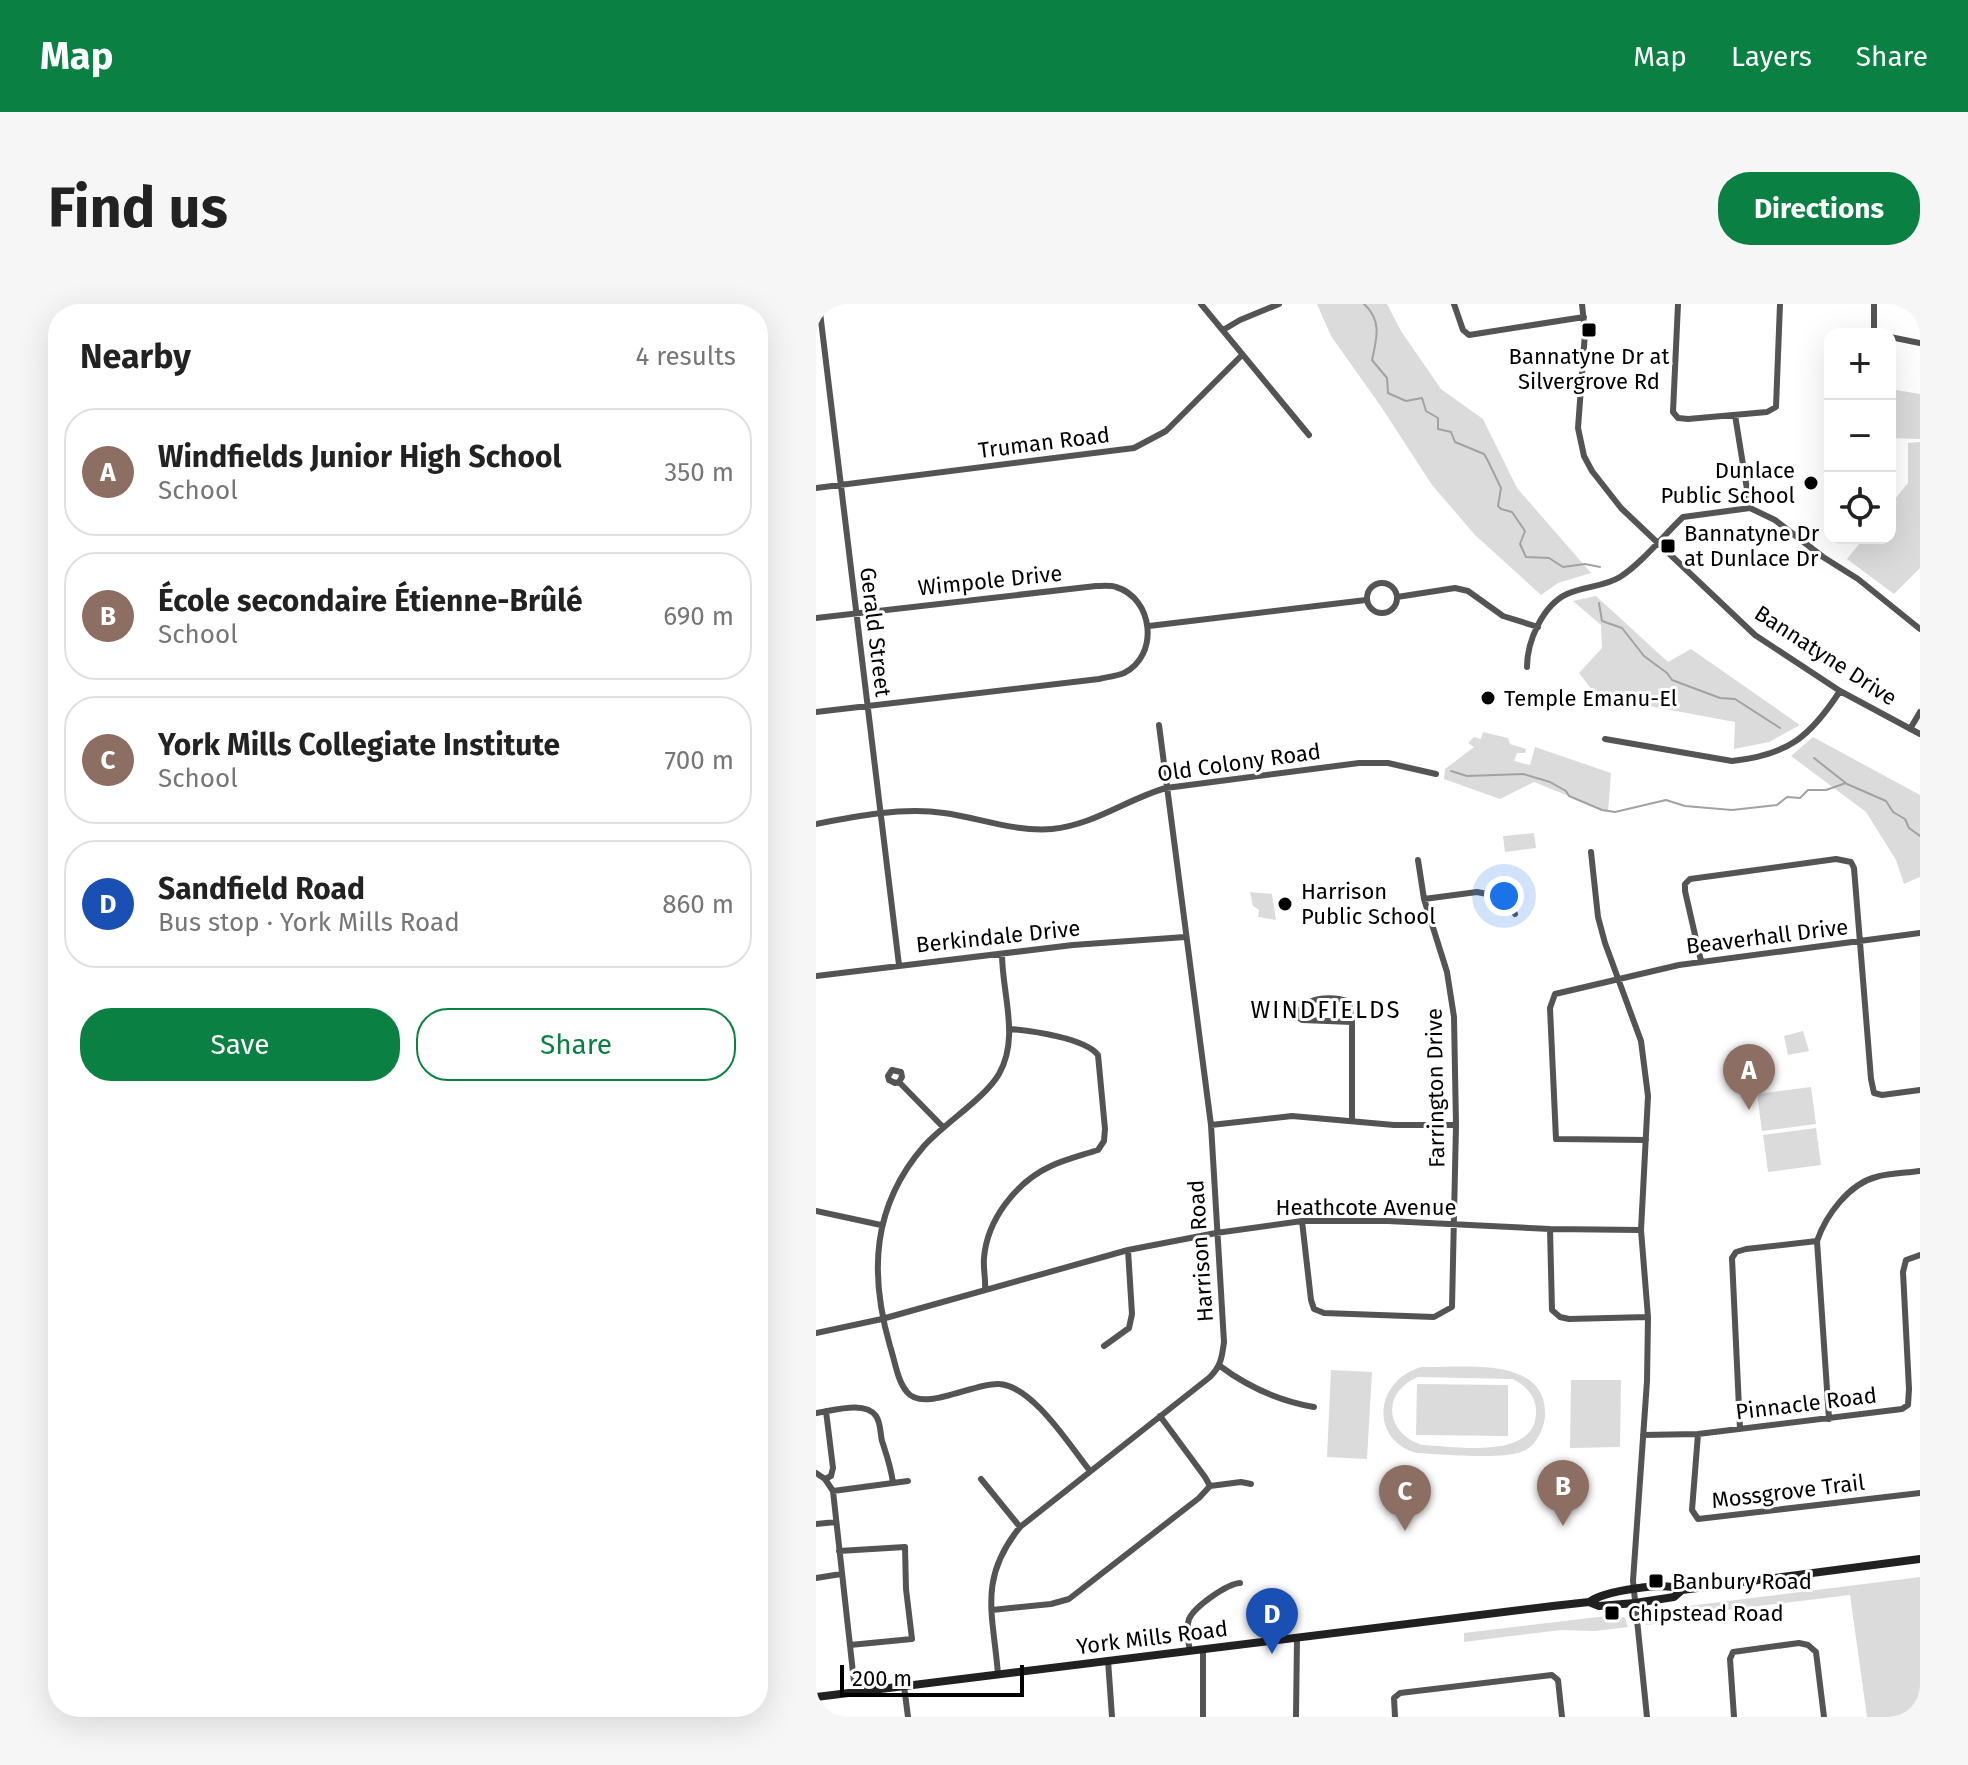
<!DOCTYPE html>
<meta charset="utf-8">
<style>
body{margin:0;font-family:"Fira Sans",sans-serif;background:#f6f6f6;color:#222}
.controls{position:absolute;right:24px;top:24px;display:grid;overflow:hidden;border-radius:16px;box-shadow:0 8px 32px #0002}
.controls button{width:72px;height:72px;display:grid;place-items:center;padding:0;border:0;border-bottom:2px solid #e0e0e0;background:#fff;color:#222;font:40px sans-serif}
.scale{position:absolute;left:24px;bottom:20px;width:184px;box-sizing:border-box;padding-left:8px;border:4px solid #000;border-top:0;font-size:22px;line-height:28px;white-space:nowrap;color:#000;-webkit-text-stroke:6px #fff;paint-order:stroke}
.you{position:absolute;left:688px;top:592px;width:28px;height:28px;margin:-20px;border:6px solid #fff;border-radius:50%;background:#1a73e8;box-shadow:0 0 0 12px #1a73e833}
.badge{display:grid;place-items:center;width:52px;height:52px;border-radius:50%;background:#0b8043;color:#fff;font-size:26px;font-weight:700}
.pin{position:absolute;translate:-50% -66px;filter:drop-shadow(0 2px 4px #0008)}
.pin::after{content:'';position:absolute;top:42px;width:28px;height:24px;background:inherit;clip-path:polygon(0 0,100% 0,50% 100%)}
.list{margin:0;padding:0;list-style:none}
h2{display:flex;justify-content:space-between;align-items:center;height:104px;margin:0;padding:0 32px;font-size:34px}
h2 small{font-size:26px;font-weight:400;color:#767676}
.list li{display:grid;grid-template-columns:52px 1fr auto;gap:24px;align-items:center;box-sizing:border-box;height:128px;margin:0 16px 16px;padding:0 16px;border:2px solid #e0e0e0;border-radius:32px}
.list b{display:block;font-size:30px;white-space:nowrap}
.list p{margin:0;font-size:26px;white-space:nowrap;color:#767676}
.list em{font-size:26px;font-style:normal;color:#767676}
.actions{display:flex;gap:16px;padding:24px 32px}
.actions a{flex:1;padding:18px 0;border:2px solid #0b8043;border-radius:32px;text-align:center;font-size:28px;color:#0b8043}
.actions .main{background:#0b8043;color:#fff}
.icon{flex:none;width:44px;height:44px;fill:none;stroke:currentColor;stroke-width:2;stroke-linecap:round;stroke-linejoin:round}
.map{position:relative;flex:none;width:1104px;height:1413px;overflow:hidden;border-radius:32px}
header{display:flex;align-items:center;gap:48px;box-sizing:border-box;height:112px;padding:0 40px;background:#0b8043;color:#fff}
header strong{font-size:38px}
nav{display:flex;gap:44px;margin-inline-start:auto;font-size:28px}
.intro{display:flex;align-items:center;justify-content:space-between;box-sizing:border-box;height:192px;padding:0 48px}
h1{margin:0;font-size:56px}
.button{padding:20px 36px;border-radius:32px;background:#0b8043;color:#fff;font-size:28px;font-weight:700}
main{display:flex;gap:48px;padding:0 48px}
aside{flex:1;background:#fff;border-radius:32px;box-shadow:0 8px 32px #0002}
.map>svg:first-child{display:block}
</style>
<header>
<strong>Map</strong>
<nav><a>Map</a><a>Layers</a><a>Share</a></nav>
</header>
<div class="intro"><h1>Find us</h1><a class="button">Directions</a></div>
<main>
<aside>
<h2>Nearby<small>4 results</small></h2>
<ul class="list">
<li><span class="badge" style="background:#8d6e63">A</span><div><b>Windfields Junior High School</b><p>School</p></div><em>350 m</em></li>
<li><span class="badge" style="background:#8d6e63">B</span><div><b>École secondaire Étienne-Brûlé</b><p>School</p></div><em>690 m</em></li>
<li><span class="badge" style="background:#8d6e63">C</span><div><b>York Mills Collegiate Institute</b><p>School</p></div><em>700 m</em></li>
<li><span class="badge" style="background:#1a4fb4">D</span><div><b>Sandfield Road</b><p>Bus stop · York Mills Road</p></div><em>860 m</em></li>
</ul>
<div class="actions"><a class="main">Save</a><a>Share</a></div>
</aside>
<div class="map">
<svg width="1104" height="1413" viewBox="0 0 1104 1413">
<rect width="100%" height="100%" fill="#fff"/>
<path fill="#dbdbdb" fill-rule="evenodd" d="M501,0h70l14,27 40,58 42,30 34,69 74,85 -33,10 -17,12 -66,-60 -43,-50 -50,-77 -51,-72z
M1074,85l30,5v45l-30,-1z
M1104,138v126l-26,26 -47,-35 17,-21h26v-33l18,-22v-40z
M780,292l72,66 23,-13 109,76 -31,17 -35,7 1,-27 -118,-22 -15,3 -23,-30 23,-25 -1,-23 -28,-24z
M667,428l25,6 2,6 16,5 -1,4h-8l-3,8 16,4 5,-18 76,26 -3,39 -74,-30 -34,17 -56,-20 1,-10 29,-22 -6,-4 6,-6 7,2z
M997,433l107,58v82l-16,7 -8,-24 -30,-48 -75,-56z
M718,529l2,15 -31,4 -2,-16z
M434,588l22,2 4,26 -18,-3 1,-7 -6,-4z
M987,727l6,20 -21,4 -4,-19z
M995,783l5,37 -54,7 -5,-37z
M1000,824l5,37 -53,7 -5,-37z
M605,1063c39,1 123,-12 124,45 1,13 -8,32 -19,38 -20,11 -85,4 -110,3 -48,-15 -40,-73 5,-86zM602,1073l95,2c13,7 24,18 23,34 -1,48 -82,33 -114,32 -37,-12 -41,-53 -4,-68z
M515,1066l41,2 -5,87 -40,-2z
M755,1076h50l-1,67 -50,1z
M601,1080l91,1v51l-92,-1z
M1104,1273v140h-53l-17,-122 -141,17 -29,9 -34,4 2,-10 8,-5z
M799,1311l10,3 3,9 -33,4 -34,-1 -97,12v-9z"/>
<g fill="none" stroke-linecap="round" stroke-linejoin="round">
<path stroke="#a2a2a2" stroke-width="2" d="M548,0c18,16 13,34 8,56l15,18 1,15 18,8 16,-3 4,13 12,7v11l13,3 4,10 29,12 3,5 14,29 -3,18 3,3 11,3 13,19 -5,13 6,13 23,1 14,9 22,-3 15,3
M783,299l3,18 20,7 22,28 23,17 5,7 48,18 15,1 45,29
M998,454l33,26 39,17 7,11 12,7 4,9 11,8
M635,467l16,5 56,-2 27,8 16,9 3,5 33,14 13,2 51,-12 19,6 47,4 45,-5 10,-8 13,1 8,-8h18l20,-7"/>
<path stroke="#545454" stroke-width="6" d="M3,0l80,661
M385,0l108,131
M638,0l9,26 6,5 115,-18
M766,0l3,29 -7,95 6,28 8,15 29,37 134,127 85,56 80,43
M862,0l-5,108 5,6 10,1 79,-7 9,-5 4,-103
M1058,0v25l7,5
M407,26l17,-10 39,-16
M1074,33l30,6
M919,111l15,93
M0,184l318,-40 32,-17 75,-75
M551 294a15 15 0 1 1 30 0a15 15 0 1 1-30 0Z
M581,293l58,-9 13,3 35,25 35,11
M0,314l280,-32c6,0 14,-1 20,1 37,11 44,68 8,86 -7,3 -17,4 -25,6l-283,33
M333,322l217,-26
M711,363c0,-26 16,-62 40,-73 17,-8 37,-7 53,-17 22,-14 44,-42 63,-60l67,-9 25,12 48,37 35,22 62,50
M1094,425l10,-17
M789,435l127,22c56,-6 78,-24 108,-70
M0,520c40,-8 87,-17 128,-11 36,5 71,19 108,16 42,-4 75,-30 114,-41l193,-25h29l48,11
M775,548l7,65 7,26 36,98 7,55 -7,134 7,87 -1,64 -14,200 14,136
M608,595l53,-7 30,6 8,16
M186,650c0,40 18,83 -3,120 -14,24 -54,49 -75,72 -52,60 -55,127 -34,200 5,15 7,34 17,46 16,21 68,-10 92,-8 34,2 71,62 91,87
M885,657l-16,-70v-7l5,-5 146,-20 15,3 3,6 17,211 3,14 8,2 38,-5
M0,672l257,-31 112,-8
M536,718l-50,-2 -3,-2c-2,-22 36,-23 50,-16l3,20v99
M83,778l3,-5 -1,-5 -9,-2 -4,6 1,4 6,3 4,-1 43,44
M395,821l81,-9 102,9h62
M830,836l-90,-1 -6,-131 5,-14 124,-29 241,-32
M0,907l65,14
M486,917l9,79 3,9 10,4 110,4 18,-10 4,-182 -2,-108 -7,-45 -23,-73 -6,-39
M734,925l2,81 8,7 9,2 79,-2
M169,986c1,-11 -2,-21 -1,-32 3,-38 32,-76 67,-92 15,-7 32,-11 47,-16l6,-9 1,-12 -7,-74c-13,-17 -66,-24 -88,-26
M0,1029l66,-14 246,-69 88,-17 86,-12h86l162,8 91,1
M288,1042l25,-18 3,-14 -4,-64
M404,1062c28,21 60,35 94,41
M0,1109c16,-2 49,-13 60,3 5,7 4,17 6,25 5,15 9,26 11,42
M1013,1115l-12,-178c9,-26 32,-57 59,-64 14,-4 30,-4 44,-6
M924,1125l-8,-171 4,-6 10,-3 71,-8
M882,1130l-6,76 6,9 222,-26
M827,1131l55,-1 204,-25 6,-4 1,-16 -6,-117 3,-12 14,-5
M0,1169l9,6 8,12 22,200
M9,1175l6,-3 2,-8 -7,-57
M165,1175l39,48
M394,1182l31,-4 10,2
M17,1187l75,-10
M0,1220l20,-2
M23,1247l66,-4 1,42 6,50 -62,6
M0,1274l25,-4
M176,1306l59,-6 18,-5 130,-101 11,-12 -5,-9 -45,-61
M374,1347c-2,-10 -4,-23 -1,-32 6,-13 38,-35 51,-36
M292,1356l4,57
M182,1370c-5,-61 -20,-95 22,-147l190,-150c11,-11 12,-20 14,-35l-13,-217 -52,-400
M88,1382l4,31
M387,1413v-68
M480,1413l1,-80
M579,1413l-1,-19 6,-5 152,-18 6,5 4,37
M918,1413l-4,-58 3,-7 66,-9 9,2 8,7 8,65"/>
<path stroke="#212121" stroke-width="8" d="M773,1298c16,-11 76,-21 93,-12
M0,1393l737,-91 36,-4 10,4 36,-3 39,-6 8,-7 238,-31"/>
</g>
<g fill="#000" stroke="#fff" stroke-width="3">
<rect x="765" y="18" width="16" height="16" rx="4"/>
<circle cx="995" cy="179" r="8"/>
<rect x="844" y="234" width="16" height="16" rx="4"/>
<circle cx="672" cy="394" r="8"/>
<circle cx="469" cy="600" r="8"/>
<rect x="832" y="1269" width="16" height="16" rx="4"/>
<rect x="788" y="1301" width="16" height="16" rx="4"/>
</g>
<g text-anchor="middle" stroke-width="6" stroke-linejoin="round" paint-order="stroke">
<g font-size="22" fill="#000" stroke="#fff" text-anchor="start">
<text x="773" y="60" text-anchor="middle">Bannatyne Dr at<tspan x="773" dy="25">Silvergrove Rd</tspan></text>
<text x="979" y="174" text-anchor="end">Dunlace<tspan x="979" dy="25">Public School</tspan></text>
<text x="868" y="237">Bannatyne Dr<tspan x="868" dy="25">at Dunlace Dr</tspan></text>
<text x="688" y="402">Temple Emanu-El</text>
<text x="485" y="595">Harrison<tspan x="485" dy="25">Public School</tspan></text>
<text x="856" y="1285">Banbury Road</text>
<text x="812" y="1317">Chipstead Road</text>
</g>
<g font-size="22" fill="#000" stroke="#fff">
<text transform="translate(228 138) rotate(-7)" y="8">Truman Road</text>
<text transform="translate(174 276) rotate(-6)" y="8">Wimpole Drive</text>
<text transform="translate(60 328) rotate(83)" y="8">Gerald Street</text>
<text transform="translate(1010 351) rotate(33)" y="8">Bannatyne Drive</text>
<text transform="translate(423 458) rotate(-8)" y="8">Old Colony Road</text>
<text transform="translate(182 632) rotate(-6)" y="8">Berkindale Drive</text>
<text transform="translate(951 632) rotate(-7)" y="8">Beaverhall Drive</text>
<text transform="translate(619 784) rotate(-91)" y="8">Farrington Drive</text>
<text x="550" y="911">Heathcote Avenue</text>
<text transform="translate(384 947) rotate(-94)" y="8">Harrison Road</text>
<text transform="translate(990 1099) rotate(-7)" y="8">Pinnacle Road</text>
<text transform="translate(972 1187) rotate(-7)" y="8">Mossgrove Trail</text>
<text transform="translate(336 1333) rotate(-7)" y="8">York Mills Road</text>
</g>
<g font-size="24" letter-spacing="2" fill="#000" stroke="#fff">
<text x="510" y="714">WINDFIELDS</text>
</g>
</g>
</svg>
<div class="controls">
<button>+</button>
<button>−</button>
<button><svg class="icon" aria-label="locate" viewBox="0 0 24 24"><circle cx="12" cy="12" r="6"/><path d="M12 2v4M12 18v4M2 12h4M18 12h4"/></svg></button>
</div>
<div class="scale">200 m</div>
<div class="you"></div>
<div class="pin badge" style="left:933px;top:806px;background:#8d6e63">A</div>
<div class="pin badge" style="left:747px;top:1222px;background:#8d6e63">B</div>
<div class="pin badge" style="left:589px;top:1227px;background:#8d6e63">C</div>
<div class="pin badge" style="left:456px;top:1350px;background:#1a4fb4">D</div>
</div>
</main>
